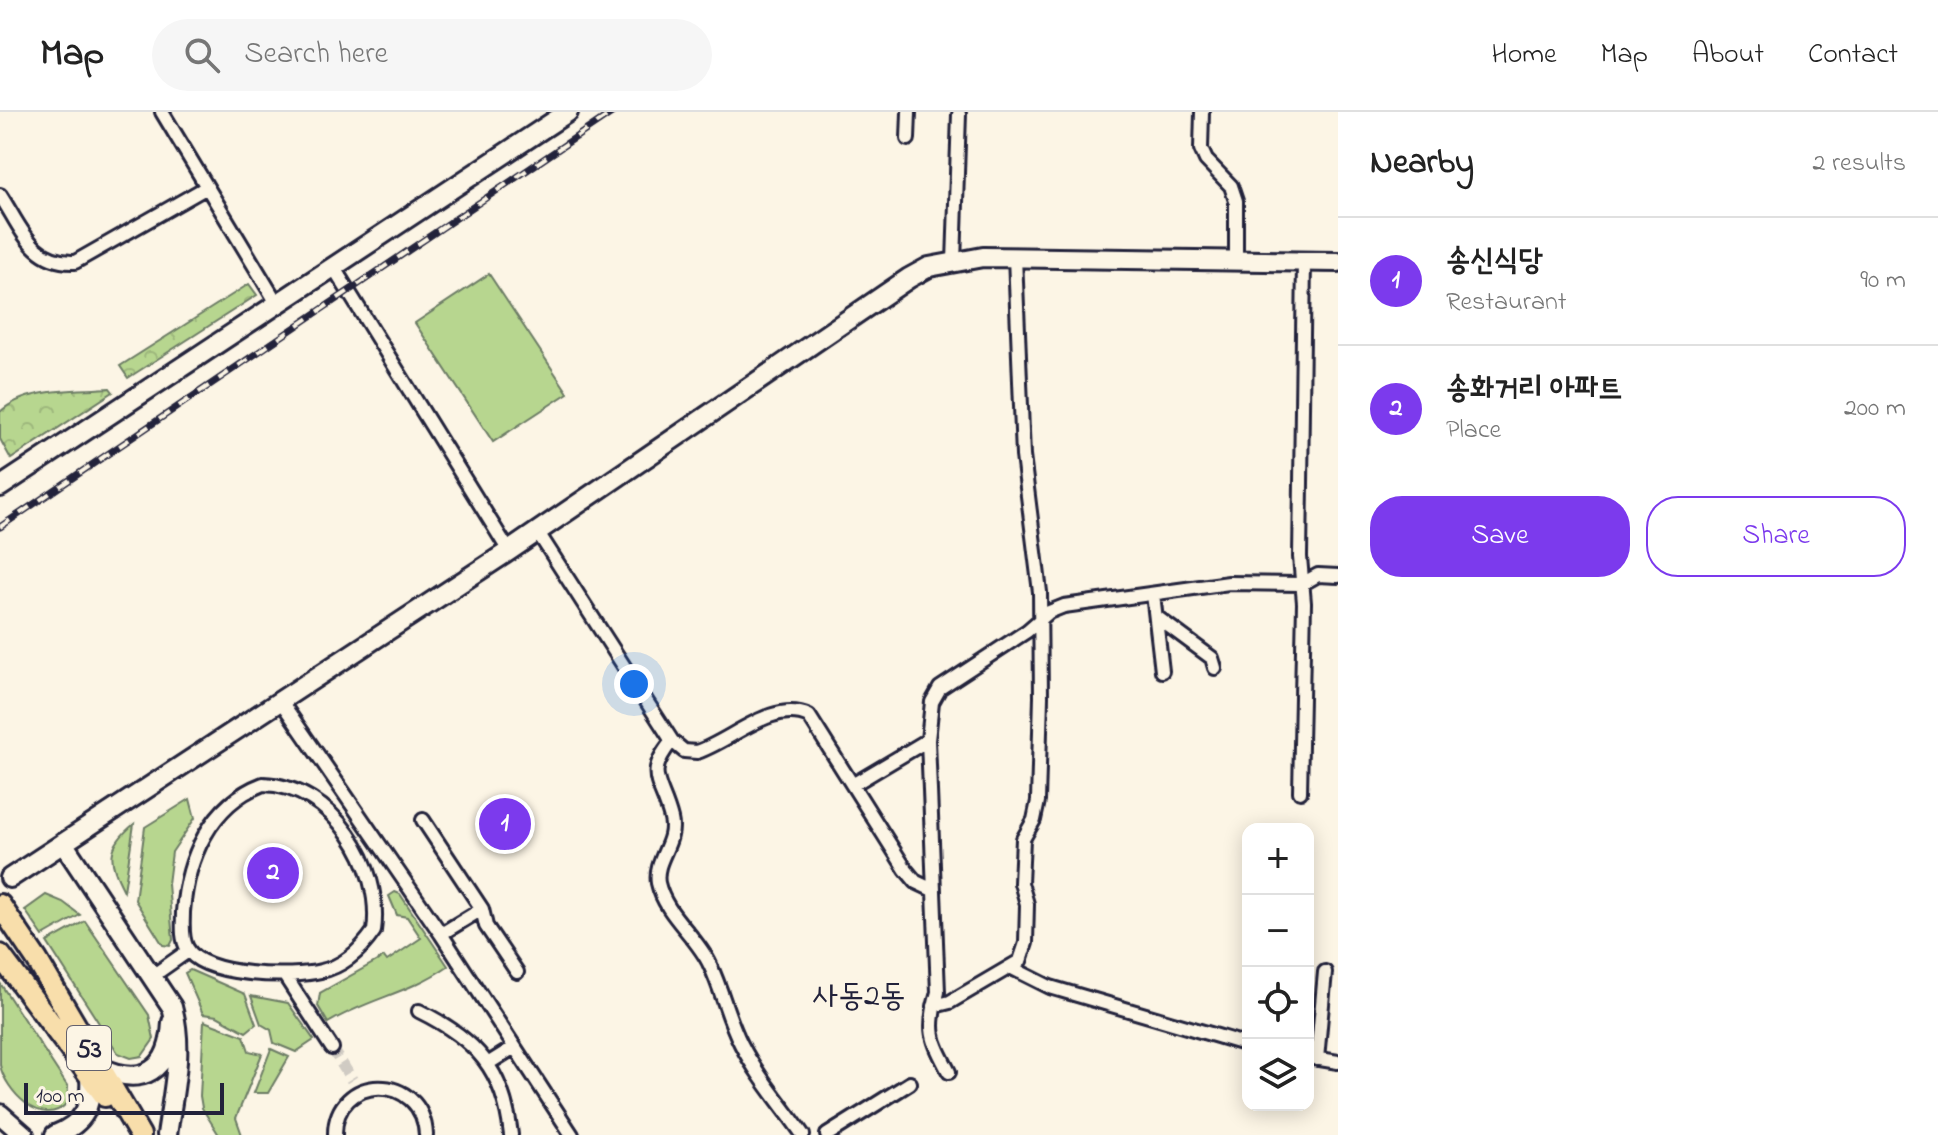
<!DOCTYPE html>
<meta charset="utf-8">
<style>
body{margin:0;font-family:"Indie Flower","Poor Story",sans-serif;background:#f6f6f6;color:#222}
.controls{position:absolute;right:24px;bottom:24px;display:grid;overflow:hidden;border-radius:16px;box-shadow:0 4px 20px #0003}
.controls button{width:72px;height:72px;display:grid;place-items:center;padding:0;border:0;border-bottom:2px solid #e0e0e0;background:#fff;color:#222;font:40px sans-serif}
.scale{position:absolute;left:24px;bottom:20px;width:200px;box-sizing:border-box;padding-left:8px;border:4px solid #22223b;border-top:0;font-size:22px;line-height:28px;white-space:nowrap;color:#22223b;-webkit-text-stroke:6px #fcf5e5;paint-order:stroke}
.you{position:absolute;left:634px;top:572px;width:28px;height:28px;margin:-20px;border:6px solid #fff;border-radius:50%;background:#1a73e8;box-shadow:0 0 0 12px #1a73e833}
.badge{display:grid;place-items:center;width:52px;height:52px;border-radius:50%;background:#7c3aed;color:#fff;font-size:26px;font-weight:700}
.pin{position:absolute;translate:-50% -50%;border:4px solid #fff;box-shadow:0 2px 8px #0006}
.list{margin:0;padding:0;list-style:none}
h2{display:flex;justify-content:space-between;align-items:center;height:104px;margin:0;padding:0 32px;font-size:34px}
h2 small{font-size:26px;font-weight:400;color:#767676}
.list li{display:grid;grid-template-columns:52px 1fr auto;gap:24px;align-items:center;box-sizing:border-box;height:128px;padding:0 32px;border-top:2px solid #e0e0e0}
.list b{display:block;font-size:30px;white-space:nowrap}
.list p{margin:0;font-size:26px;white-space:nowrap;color:#767676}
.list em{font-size:26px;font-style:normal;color:#767676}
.actions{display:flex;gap:16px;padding:24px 32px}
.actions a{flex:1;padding:18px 0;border:2px solid #7c3aed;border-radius:32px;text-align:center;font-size:28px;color:#7c3aed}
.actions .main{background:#7c3aed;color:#fff}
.icon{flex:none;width:44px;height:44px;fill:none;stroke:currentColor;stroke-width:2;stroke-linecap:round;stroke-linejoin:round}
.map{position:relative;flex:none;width:1338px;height:1023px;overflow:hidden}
header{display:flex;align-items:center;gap:48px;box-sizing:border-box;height:112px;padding:0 40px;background:#fff;border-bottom:2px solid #e0e0e0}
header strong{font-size:38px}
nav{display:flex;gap:44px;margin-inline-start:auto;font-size:28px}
.search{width:560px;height:72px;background:#f6f6f6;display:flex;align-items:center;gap:20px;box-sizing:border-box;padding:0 28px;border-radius:44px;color:#767676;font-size:30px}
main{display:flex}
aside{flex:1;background:#fff}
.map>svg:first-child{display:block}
</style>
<header>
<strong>Map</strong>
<div class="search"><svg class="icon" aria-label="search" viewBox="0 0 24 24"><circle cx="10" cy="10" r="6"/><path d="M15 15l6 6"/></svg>Search here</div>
<nav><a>Home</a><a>Map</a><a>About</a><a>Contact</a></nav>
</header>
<main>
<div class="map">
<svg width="1338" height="1023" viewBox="0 0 1338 1023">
<defs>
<pattern id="forest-crowns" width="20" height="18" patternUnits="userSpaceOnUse" patternTransform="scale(2)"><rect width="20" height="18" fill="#b7d68f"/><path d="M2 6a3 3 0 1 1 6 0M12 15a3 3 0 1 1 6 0" fill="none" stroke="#9db77c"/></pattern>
</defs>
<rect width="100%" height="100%" fill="#fcf5e5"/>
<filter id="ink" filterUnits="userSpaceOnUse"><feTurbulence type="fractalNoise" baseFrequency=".0125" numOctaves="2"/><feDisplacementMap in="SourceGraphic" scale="16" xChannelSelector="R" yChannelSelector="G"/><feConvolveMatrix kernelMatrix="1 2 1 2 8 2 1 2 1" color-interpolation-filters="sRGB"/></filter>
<g filter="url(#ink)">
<path fill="#b7d68f" stroke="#6c7c65" stroke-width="2" d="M489,162l79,119 -75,49 -78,-119z
M190,687l5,19 -23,34 -4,32 5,56 -3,6 -7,-1 -28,-45 10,-73z
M134,712l-10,67c-16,-31 -18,-44 10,-67z
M395,780l5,2 48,72c-40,28 -79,32 -120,57l-10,-17 2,-13 64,-36 3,4 34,-23 -14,-21 -10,-2 -8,-19z
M46,783l17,7 17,13 -37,21 -18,-26z
M85,809l64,94 5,24 -12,17 -11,2 -13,-5 -71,-111z
M190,858l55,24 11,30 -10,8 -29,-16 -14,-2 -18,-41z
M0,871l68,104 -1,16c-25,27 -62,-13 -67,-38 0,-25 0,-57 0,-82z
M251,884l37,7 26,37 -18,12 -22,-9 -3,-13 -10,-6z
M204,909l40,15 5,15 13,3 -26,64 6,17h-23l-17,-27 -2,-12z
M271,937l18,8 -21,36h-14z"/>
<path fill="url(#forest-crowns)" stroke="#6c7c65" stroke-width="2" d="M249,172l8,11 -129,83 -8,-12z
M110,276l3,4 -102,67 -11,-20v-27c26,-25 76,-21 110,-24z"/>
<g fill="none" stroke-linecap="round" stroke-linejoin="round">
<path stroke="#d0cbc3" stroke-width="12" stroke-dasharray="12 6" stroke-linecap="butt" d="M332,936l20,32"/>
<g stroke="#22223b" stroke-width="18">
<path id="street" d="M162,0l116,193
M1202,0l-1,37 5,11 25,26 5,15v59
M908,27l1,-27
M0,83c21,32 32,69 75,67l132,-75
M954,150l5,-148
M334,156l175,283
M537,419l135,210c-29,35 -10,41 -1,78 6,24 -17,40 -13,64 7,32 39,53 52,82 12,25 18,54 31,79 16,32 42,62 62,91
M1153,482l9,77
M1158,506l54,40 3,10
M280,588l161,234 131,201
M928,628l10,252c-11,38 -7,46 11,80
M672,629l12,10 13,1c34,-11 76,-53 112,-36l97,154 10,12 17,8
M263,672c70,2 120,82 111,147 -13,19 -29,35 -53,40 -28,7 -119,6 -134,-23 -6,-10 -4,-25 -4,-36 4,-53 27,-108 80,-128z
M854,672l74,-44 4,-38 8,-14 87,-57 22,-19 15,-6 165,-23 73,1 16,-9 20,1
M1300,680l4,-189 -4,-46 4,-296
M423,708l59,89 4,17 31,46
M441,822l41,-25
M1010,855l40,20 198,58
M285,864l47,72
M151,865l37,-26
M934,894l16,-4 70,-41 6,-18 1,-39 -6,-21 2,-44 11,-19 4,-19 3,-104 -1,-105 -17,-136 -8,-199
M419,899c57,28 85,59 92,124
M1308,945l30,5
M1317,947l8,-87
M489,951l24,-15
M335,1023c-1,-62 88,-64 91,0
M827,1023l83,-52"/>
</g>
<g stroke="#22223b" stroke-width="24">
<path id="secondary" d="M0,375l568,-375
M63,731l109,164c12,43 1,85 -5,128
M10,766l499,-327 400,-273 20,-11 54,-10 355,5
M100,955c43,21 70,3 72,-45
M0,1002l24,21
M55,1023c30,-12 37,-28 35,-59"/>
</g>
<g stroke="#22223b" stroke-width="26">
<path id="primary" d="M0,793l37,55 103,175
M0,843l105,141"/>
</g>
<use href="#street" stroke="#fcf5e5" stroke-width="12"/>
<use href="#secondary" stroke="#fcf5e5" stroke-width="18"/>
<use href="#primary" stroke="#f8deab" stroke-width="20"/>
<g stroke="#22223b" stroke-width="7">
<path id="rail" d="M0,415l613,-415"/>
</g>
<use href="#rail" stroke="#fcf5e5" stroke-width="4" stroke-dasharray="12" stroke-linecap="butt"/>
</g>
</g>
<g text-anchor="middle" stroke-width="7" stroke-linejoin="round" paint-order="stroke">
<rect fill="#fcf5e5" stroke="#63616e" stroke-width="2" x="67" y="914" width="44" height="44" rx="6"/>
<g font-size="26" font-weight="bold" fill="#22223b">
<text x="89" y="945">53</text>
</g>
<g font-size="32" fill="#22223b" stroke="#fcf5e5">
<text x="859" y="893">사동2동</text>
</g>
</g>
</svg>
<div class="controls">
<button>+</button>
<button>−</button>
<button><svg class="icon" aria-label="locate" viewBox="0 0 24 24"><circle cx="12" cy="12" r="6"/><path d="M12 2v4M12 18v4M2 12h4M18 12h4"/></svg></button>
<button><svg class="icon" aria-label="layers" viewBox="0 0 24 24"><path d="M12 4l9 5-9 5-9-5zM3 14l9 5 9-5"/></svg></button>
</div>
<div class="scale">100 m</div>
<div class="you"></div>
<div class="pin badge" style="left:505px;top:712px">1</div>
<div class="pin badge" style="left:273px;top:761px">2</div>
</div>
<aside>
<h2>Nearby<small>2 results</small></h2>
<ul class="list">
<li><span class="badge">1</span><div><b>송신식당</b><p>Restaurant</p></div><em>90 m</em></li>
<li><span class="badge">2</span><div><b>송화거리 아파트</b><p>Place</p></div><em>200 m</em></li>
</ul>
<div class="actions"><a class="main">Save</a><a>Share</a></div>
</aside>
</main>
